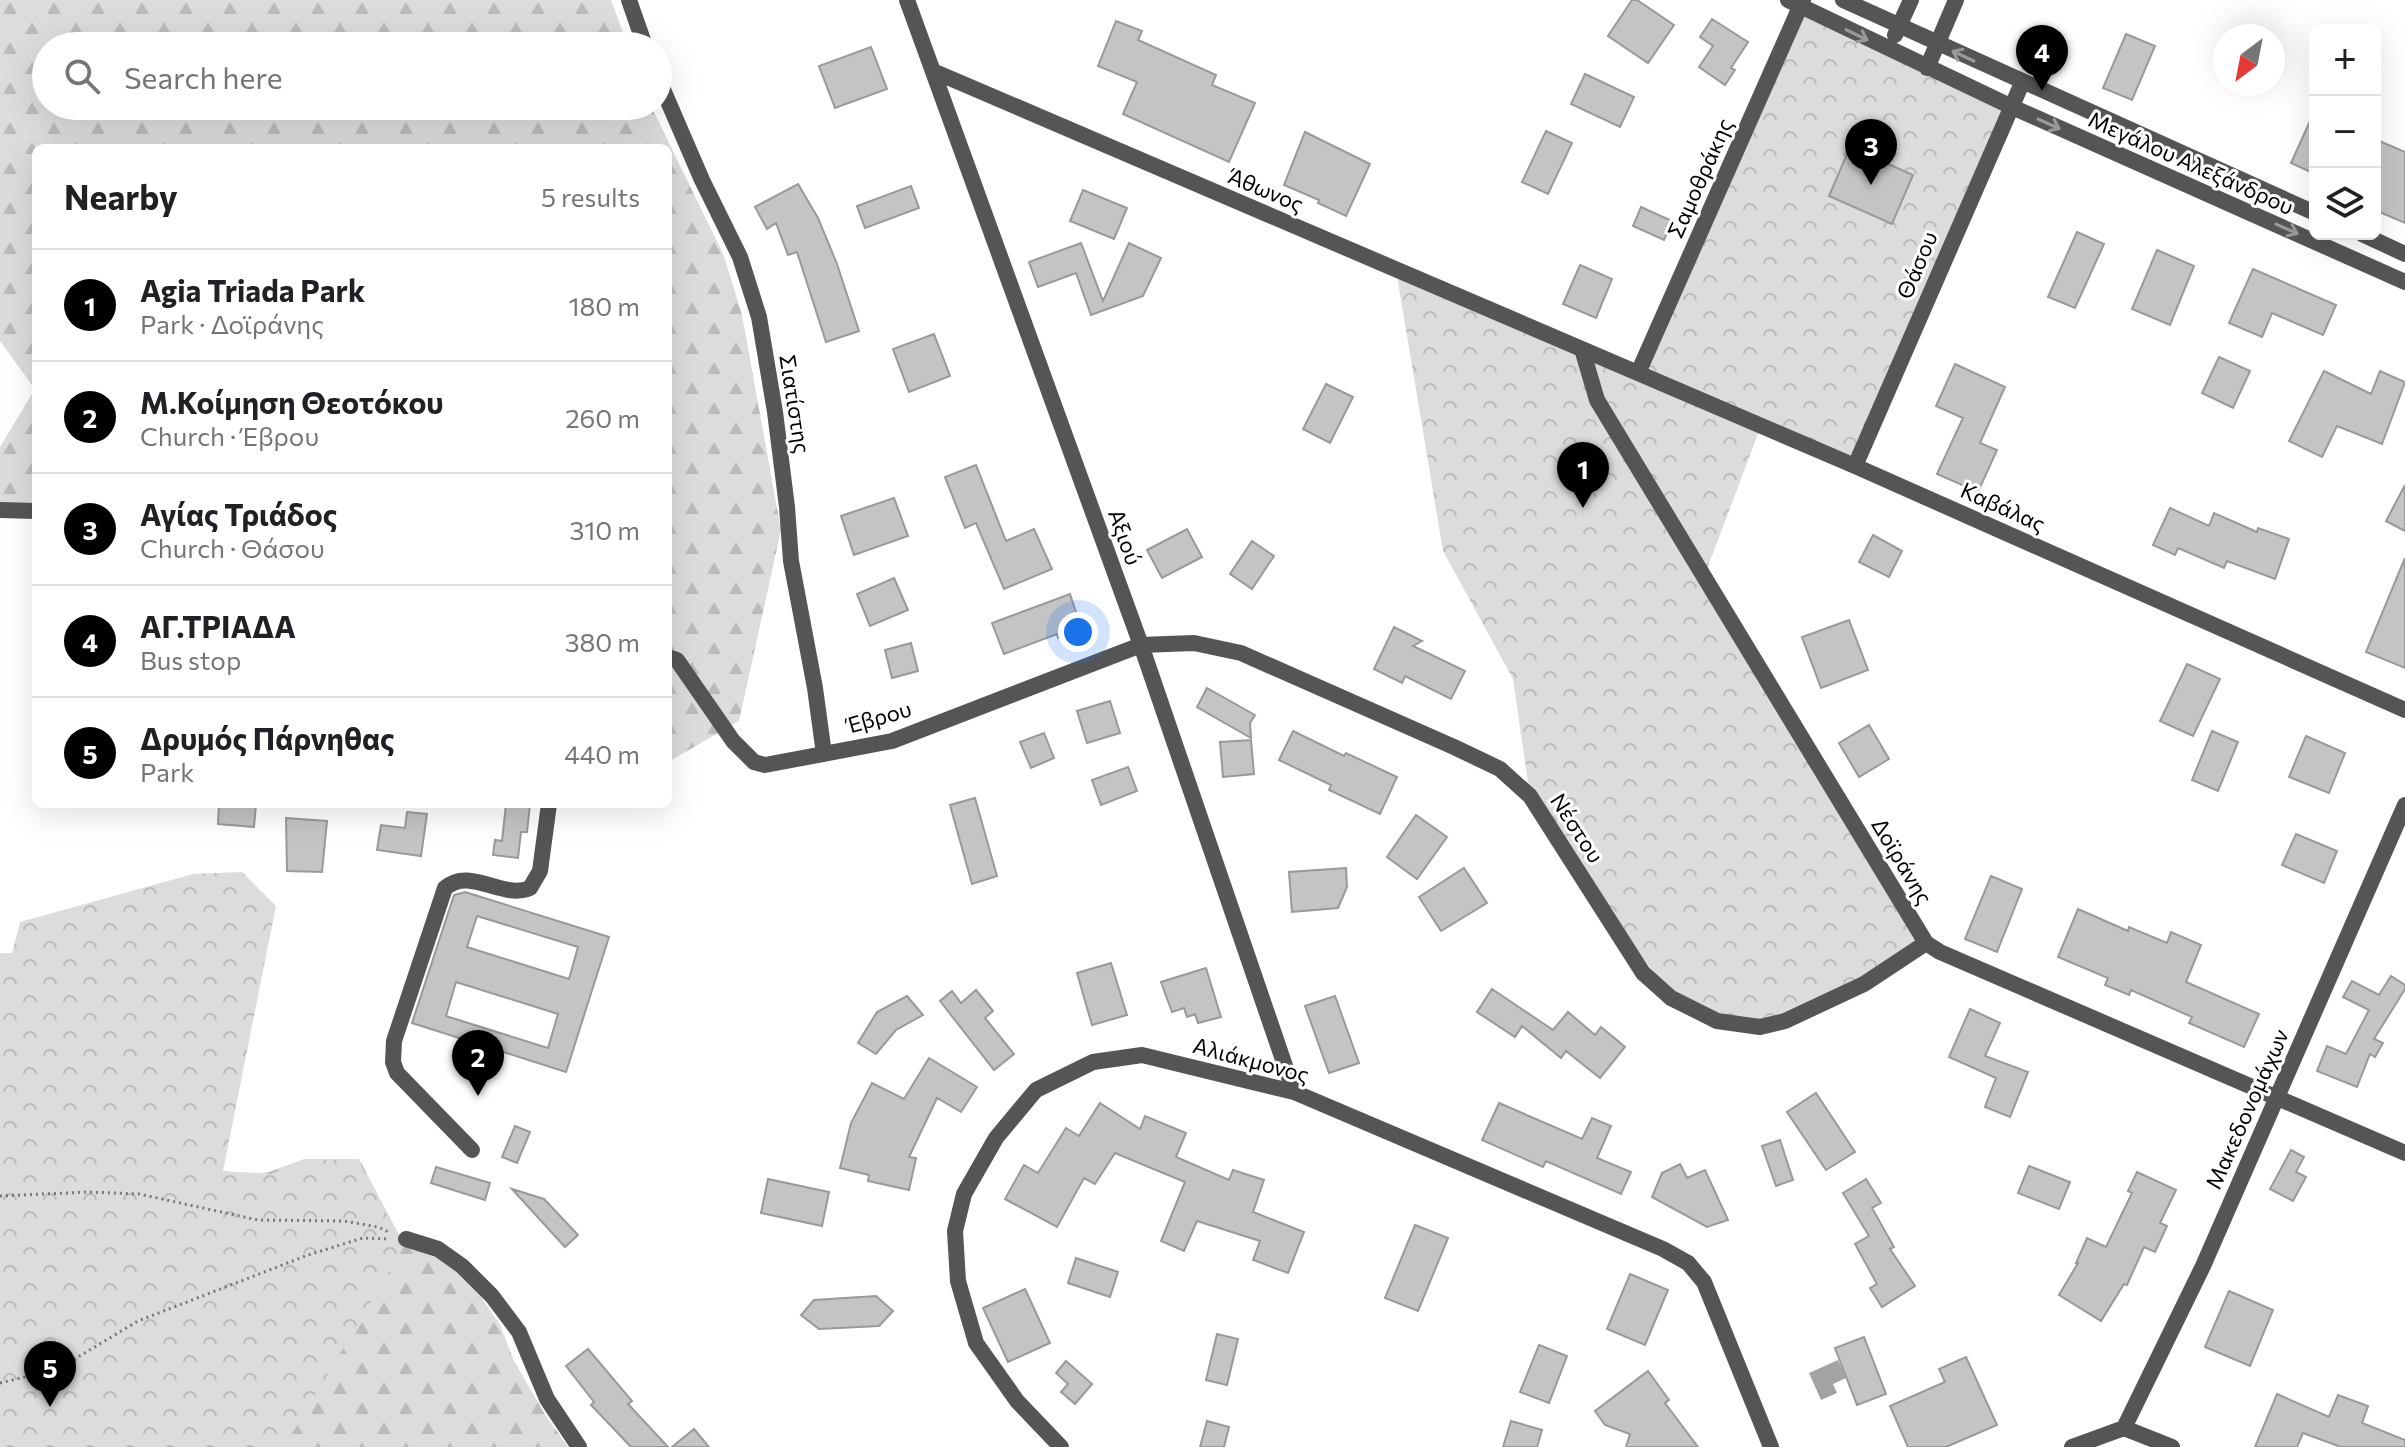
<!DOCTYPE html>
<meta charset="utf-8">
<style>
body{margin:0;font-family:Commissioner,sans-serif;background:#f2f2f2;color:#202124}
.controls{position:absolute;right:24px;top:24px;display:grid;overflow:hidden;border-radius:12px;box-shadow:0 8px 32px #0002}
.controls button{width:72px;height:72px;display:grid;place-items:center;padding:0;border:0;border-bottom:2px solid #e0e0e0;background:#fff;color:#202124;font:40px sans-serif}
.compass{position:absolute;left:2213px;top:24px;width:72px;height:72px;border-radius:50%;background:#fff;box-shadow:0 8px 32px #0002;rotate:212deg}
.you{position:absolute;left:1078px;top:632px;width:28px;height:28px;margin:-20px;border:6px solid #fff;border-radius:50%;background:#1a73e8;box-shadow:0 0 0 12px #1a73e833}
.badge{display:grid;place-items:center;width:52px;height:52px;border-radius:50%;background:#000;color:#fff;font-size:26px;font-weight:700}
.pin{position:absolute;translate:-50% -66px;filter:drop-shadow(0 2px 4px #0008)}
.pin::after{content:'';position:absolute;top:42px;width:28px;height:24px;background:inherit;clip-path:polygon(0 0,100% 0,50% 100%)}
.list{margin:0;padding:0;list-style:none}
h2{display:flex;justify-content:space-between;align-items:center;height:104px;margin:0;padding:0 32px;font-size:34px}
h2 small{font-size:26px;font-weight:400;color:#757577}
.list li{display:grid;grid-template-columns:52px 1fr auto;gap:24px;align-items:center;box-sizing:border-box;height:112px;padding:0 32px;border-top:2px solid #e0e0e0}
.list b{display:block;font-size:30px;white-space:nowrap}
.list p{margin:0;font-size:26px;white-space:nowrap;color:#757577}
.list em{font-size:26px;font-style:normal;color:#757577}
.icon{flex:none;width:44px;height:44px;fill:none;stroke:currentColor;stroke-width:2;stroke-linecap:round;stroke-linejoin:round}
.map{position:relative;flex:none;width:2405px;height:1447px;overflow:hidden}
.search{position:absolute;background:#fff;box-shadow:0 8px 32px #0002;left:32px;top:32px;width:640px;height:88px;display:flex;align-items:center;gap:20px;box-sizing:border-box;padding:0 28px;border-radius:44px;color:#757577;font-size:30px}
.panel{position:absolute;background:#fff;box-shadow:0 8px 32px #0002;left:32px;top:144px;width:640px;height:664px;border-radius:12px}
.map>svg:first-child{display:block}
</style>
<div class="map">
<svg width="2405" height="1447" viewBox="0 0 2405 1447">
<defs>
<pattern id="forest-firs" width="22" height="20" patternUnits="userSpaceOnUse" patternTransform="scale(2)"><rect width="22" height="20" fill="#dcdcdc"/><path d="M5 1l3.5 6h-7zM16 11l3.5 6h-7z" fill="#bbb"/></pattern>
<pattern id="park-crowns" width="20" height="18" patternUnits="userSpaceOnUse" patternTransform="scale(2)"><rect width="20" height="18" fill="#dcdcdc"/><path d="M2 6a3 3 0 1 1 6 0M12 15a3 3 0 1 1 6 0" fill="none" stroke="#bbb"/></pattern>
</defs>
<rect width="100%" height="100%" fill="#fff"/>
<path fill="url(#forest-firs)" d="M0,0h611l17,46h-582v60h605l73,150 18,59 39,215 -42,191 -71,41v-614h-632v362l-36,-6v-57l35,-58 -35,-48z
M304,1159h55l46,87 30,4 42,41 22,32 15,38 32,55 22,31h-568l202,-265 67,-10z"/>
<path fill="url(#park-crowns)" d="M1799,7l211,99 -155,360 -94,-40 -57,151 222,366 -40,28 -126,56 -89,-29 -141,-202 -17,-117 -70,-128 -47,-281 242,103z
M242,872l34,34 -53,265 48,3 33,-14h54l46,87 -120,200h-284v-494h12l8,-31 173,-48z"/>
<path fill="#a3a3a3" d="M1838,1360l8,18 -13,6 4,9 -16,7 -12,-27z"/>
<path fill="#c4c4c4" stroke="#999" stroke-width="2" fill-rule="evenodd" d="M1632,0h5l37,25 -26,38 -40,-27z
M1712,19l36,23 -17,26 4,2 -10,15 -26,-18 14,-21 -13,-9z
M1116,21l26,10 -4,9 78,35 -4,10 43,18 -26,59 -106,-48 14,-32 -39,-16z
M2126,34l29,12 -23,54 -29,-12z
M871,47l16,42 -52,19 -16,-42z
M1585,74l49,23 -14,30 -49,-23z
M2315,110v64l-24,-11z
M1546,131l26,12 -24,51 -26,-12z
M1305,132l65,32 -24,52 -28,-13 1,-3 -35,-15z
M2375,139l30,13v71l-30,-13z
M1850,147l63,28 -21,49 -63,-28z
M798,184l20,34 19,46 22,67 -33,11 -29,-90 -9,3 -12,-32 -9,6 -12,-22z
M911,186l8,22 -54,20 -8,-22z
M1083,190l44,18 -13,31 -44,-18z
M1641,207l31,14 -8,19 -31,-14z
M2077,232l27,12 -29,64 -27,-11z
M1081,243l22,58 26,-58 32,15 -18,38 -52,19 -15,-42 -38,14 -9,-25z
M2157,250l37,16 -24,59 -38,-16z
M1580,265l32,14 -16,39 -33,-14z
M2253,269l83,36 -13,30 -51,-22 -10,24 -33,-14z
M934,334l16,42 -41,16 -16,-43z
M2219,357l31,14 -17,37 -31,-15z
M1955,364l50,23 -25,56 17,7 -19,42 -41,-18 26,-56 -27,-12z
M2324,371l47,23 9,-23 25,11 -23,62 -45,-18 -15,31 -33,-16z
M1326,384l27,13 -23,46 -27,-14z
M976,465l30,76 28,-12 18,40 -48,20 -28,-66 -11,5 -20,-51z
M2405,485v46l-19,-10z
M894,498l14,38 -54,19 -13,-39z
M2170,508l39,18 5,-13 43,19 1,-4 31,11 -14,40 -48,-18 -3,7 -46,-20 -3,7 -22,-10z
M1187,529l15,28 -40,21 -15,-28z
M1873,535l29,16 -13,26 -30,-15z
M1252,541l22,15 -22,33 -22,-15z
M2405,558v110l-39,-16z
M894,578l14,32 -38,16 -13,-32z
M1070,594l12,36 -24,8 -1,-4 -53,20 -12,-31z
M1849,620l19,50 -47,18 -19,-51z
M1394,627l28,14 -9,5 52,25 -14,28 -46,-23 -3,7 -28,-14z
M911,643l7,28 -26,7 -7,-28z
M2187,664l33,15 -27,57 -33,-15z
M1207,688l48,27 -5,8 1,15 -54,-31z
M1110,701l10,32 -33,10 -10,-32z
M1869,725l20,34 -30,18 -20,-34z
M1293,731l51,25 2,-3 51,24 -17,37 -51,-24 2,-5 -52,-25z
M2212,731l26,11 -20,49 -26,-11z
M1044,733l10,25 -23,10 -11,-26z
M2306,736l39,17 -16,40 -40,-16z
M1251,740l3,34 -31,3 -3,-35z
M1128,767l9,24 -36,14 -9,-25z
M975,798l22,78 -25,8 -22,-79z
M219,804l37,1 -2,22 -36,-3z
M506,804h24l-3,28h-6l-3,26 -25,-3 2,-15 7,1z
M407,812l20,2 -6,42 -44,-6 4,-25 24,3z
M1416,815l31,22 -30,42 -30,-22z
M286,818l41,3 -5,51 -35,-1z
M2296,834l41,17 -13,32 -42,-18z
M1346,868l1,19 -9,21 -46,4 -3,-40z
M1464,868l23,35 -46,28 -22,-34z
M1991,876l31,13 -25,63 -32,-13z
M465,892l144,45 -43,135 -154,-49 42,-128zM477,916l101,31 -9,32 -102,-32zM456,982l102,32 -10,34 -102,-32z
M2078,909l50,22 1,-4 38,16 4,-11 30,13 -15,37 73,32 -15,33 -55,-24 3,-6 -61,-27 -2,5 -24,-10 3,-7 -50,-21z
M1111,963l16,52 -35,10 -15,-52z
M1206,968l15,49 -23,6 -3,-9 -8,3 -3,-9 -12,4 -11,-30z
M2391,976l14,9v4l-31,50 9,4 -8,14 -5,-3 -13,33 -40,-16 10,-25 19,8 23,-44 -26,-13 9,-16 27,14z
M1492,989l61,41 15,-18 27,23 6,-8 24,20 -25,31 -34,-27 -5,7 -39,-32 -7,11 -38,-25z
M976,990l17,21 -8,7 29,36 -20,16 -54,-69 12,-10 9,12z
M907,996l16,19 -27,15 -20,24 -18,-11 19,-31z
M1335,996l24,67 -30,10 -24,-67z
M1970,1009l30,14 -15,33 43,16 -18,45 -25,-10 11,-29 -47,-21z
M929,1058l48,29 -16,25 -24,-14 -28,59 7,1 -7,32 -41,-9 1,-6 -29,-7 11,-45 21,-40 32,16z
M1816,1093l39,59 -29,18 -39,-58z
M1100,1103l40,26 5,-13 41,17 -10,24 53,23 4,-10 31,10 -11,32 51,20 -16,41 -35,-13 7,-19 -63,-20 -13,30 -23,-10 24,-59 -70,-29 -20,31 -11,-6 -27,49 -52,-28 19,-34 14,8 28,-45 13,8z
M1499,1103l83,36 10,-21 19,8 -14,32 34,14 -10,22 -75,-33 -3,6 -61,-27z
M515,1126l15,6 -13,31 -15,-6z
M1780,1140l13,40 -17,6 -14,-40z
M2291,1150l13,7 -8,15 10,5 -13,24 -23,-12z
M1680,1164l7,14 18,-8 23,50 -21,7 -55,-30 10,-24z
M2029,1166l41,16 -11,27 -41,-16z
M436,1167l54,16 -5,17 -54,-17z
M2137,1172l39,18 -16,33 7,3 -12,26 -11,-5 -17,38 -3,-1 -23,37 -42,-26 19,-32h-2l11,-25 19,9 26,-54 -4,-2z
M768,1179l61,13 -7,34 -61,-13z
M1866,1179l15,24 -9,5 22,39 -4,2 25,37 -33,21 -12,-19 7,-4 -22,-40 14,-8 -26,-43z
M512,1189l32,10 34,36 -13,12z
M1415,1225l33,13 -30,73 -33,-13z
M1076,1258l42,14 -8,25 -42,-14z
M1630,1274l38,16 -23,55 -38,-16z
M1025,1289l25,54 -42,19 -25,-54z
M2229,1291l44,19 -23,56 -45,-19z
M876,1296l17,15 -14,15 -60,3 -18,-14 13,-15z
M1217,1334l21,5 -11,46 -21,-5z
M1864,1337l22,57 -29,11 -22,-57z
M1539,1345l28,11 -18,47 -29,-11z
M588,1349l44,52 -4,3 40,43h-37l-40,-42 3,-3 -28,-36z
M1966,1357l31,68 -51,22h-38l-18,-41 55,-24 -6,-13z
M1066,1361l26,23 -17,20 -14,-12 7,-8 -12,-11z
M1648,1371l21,29 -4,3 33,44h-72l4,-13 -25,-9 -10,-14z
M2277,1394l52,23 9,-22 30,11 -6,17 43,17v7h-64l-38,-14 -6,14h-42z
M1207,1421l22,6 -5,20h-24z
M1511,1421l31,9 -5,17h-34z
M694,1429l15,18h-37z"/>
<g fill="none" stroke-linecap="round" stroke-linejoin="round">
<path stroke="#777" stroke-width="3" stroke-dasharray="2 4" stroke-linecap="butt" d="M0,1196l88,-4 51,2 119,26 86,1 34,6 13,6
M0,1383l58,-14 80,-48 170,-66 55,-17 27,1"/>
<path stroke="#555" stroke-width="16" d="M629,0l16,46
M907,0l234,645 153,447
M933,71l922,395 550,244
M658,78l44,102 38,77 19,60 16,95 12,95 4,54 24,127 9,66
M1582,349l15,51 329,543 14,9 465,201
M1638,373l165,-373
M1855,466l167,-383
M0,510l36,1
M668,657l9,3 56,81 21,21 11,3 127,-24 249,-96 53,-2 47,10 213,94 46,22 30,27 113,177 28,25 46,23 43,6 25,-6 79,-37 62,-41
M472,1150l-75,-77 -4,-11 1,-21 51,-153c25,-22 57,12 85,0l10,-17 9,-67
M406,1239l32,10 24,17 30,30 27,36 28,67 32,48
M2124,1428l79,-162 202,-461
M2124,1428l48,19
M1061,1447l-44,-46 -41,-58 -18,-62 -3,-50 9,-37 32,-56 40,-48 57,-28 49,-7 152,37 369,157 25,14 16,19 67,165
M2072,1447l52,-19"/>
<path stroke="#555" stroke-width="16" d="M1788,0l222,106 395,176
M1843,0l472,213
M1895,35l16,-35
M1927,68l29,-68
M2362,234l43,20"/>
</g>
<defs><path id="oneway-shaft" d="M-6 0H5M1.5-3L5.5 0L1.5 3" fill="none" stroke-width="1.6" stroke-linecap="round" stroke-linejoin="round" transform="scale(2)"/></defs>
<g stroke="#999">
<use href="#oneway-shaft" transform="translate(1857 35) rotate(26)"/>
<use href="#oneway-shaft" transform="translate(1963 56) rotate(-155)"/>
<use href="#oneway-shaft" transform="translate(2049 124) rotate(24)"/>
<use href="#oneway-shaft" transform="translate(2287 229) rotate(24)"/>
</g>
<g text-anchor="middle" stroke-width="6" stroke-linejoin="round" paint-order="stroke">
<g font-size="22" fill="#000" stroke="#fff">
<text transform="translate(2191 163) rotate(24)" y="8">Μεγάλου Αλεξάνδρου</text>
<text transform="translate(1700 178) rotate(-66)" y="8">Σαμοθράκης</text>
<text transform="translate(1266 190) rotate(23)" y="8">Άθωνος</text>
<text transform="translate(1917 265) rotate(-67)" y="8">Θάσου</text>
<text transform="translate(795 404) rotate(81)" y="8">Σιατίστης</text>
<text transform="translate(2003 507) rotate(24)" y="8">Καβάλας</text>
<text transform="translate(1125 537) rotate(70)" y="8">Αξιού</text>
<text transform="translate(879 717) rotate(-16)" y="8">Έβρου</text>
<text transform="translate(1577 828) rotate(57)" y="8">Νέστου</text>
<text transform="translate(1902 861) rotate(59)" y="8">Δοϊράνης</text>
<text transform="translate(1251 1060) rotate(15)" y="8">Αλιάκμονος</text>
<text transform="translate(2247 1109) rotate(-66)" y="8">Μακεδονομάχων</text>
</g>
</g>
</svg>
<div class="controls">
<button>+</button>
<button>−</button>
<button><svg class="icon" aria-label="layers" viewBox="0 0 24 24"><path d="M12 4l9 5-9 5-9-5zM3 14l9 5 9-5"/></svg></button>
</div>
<svg class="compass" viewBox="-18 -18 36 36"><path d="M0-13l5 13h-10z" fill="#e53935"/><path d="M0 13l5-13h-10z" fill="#757577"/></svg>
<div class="you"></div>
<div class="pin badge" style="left:1583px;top:508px">1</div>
<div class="pin badge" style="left:478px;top:1096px">2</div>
<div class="pin badge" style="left:1871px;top:185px">3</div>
<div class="pin badge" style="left:2042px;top:91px">4</div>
<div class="pin badge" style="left:50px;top:1407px">5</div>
<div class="search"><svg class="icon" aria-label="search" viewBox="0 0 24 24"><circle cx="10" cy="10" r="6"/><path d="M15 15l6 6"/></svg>Search here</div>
<section class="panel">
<h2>Nearby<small>5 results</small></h2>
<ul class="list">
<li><span class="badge">1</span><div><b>Agia Triada Park</b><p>Park · Δοϊράνης</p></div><em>180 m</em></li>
<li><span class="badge">2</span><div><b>Μ.Κοίμηση Θεοτόκου</b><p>Church · Έβρου</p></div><em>260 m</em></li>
<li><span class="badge">3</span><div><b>Αγίας Τριάδος</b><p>Church · Θάσου</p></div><em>310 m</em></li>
<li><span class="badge">4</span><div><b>ΑΓ.ΤΡΙΑΔΑ</b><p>Bus stop</p></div><em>380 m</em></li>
<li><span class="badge">5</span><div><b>Δρυμός Πάρνηθας</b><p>Park</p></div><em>440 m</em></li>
</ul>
</section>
</div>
